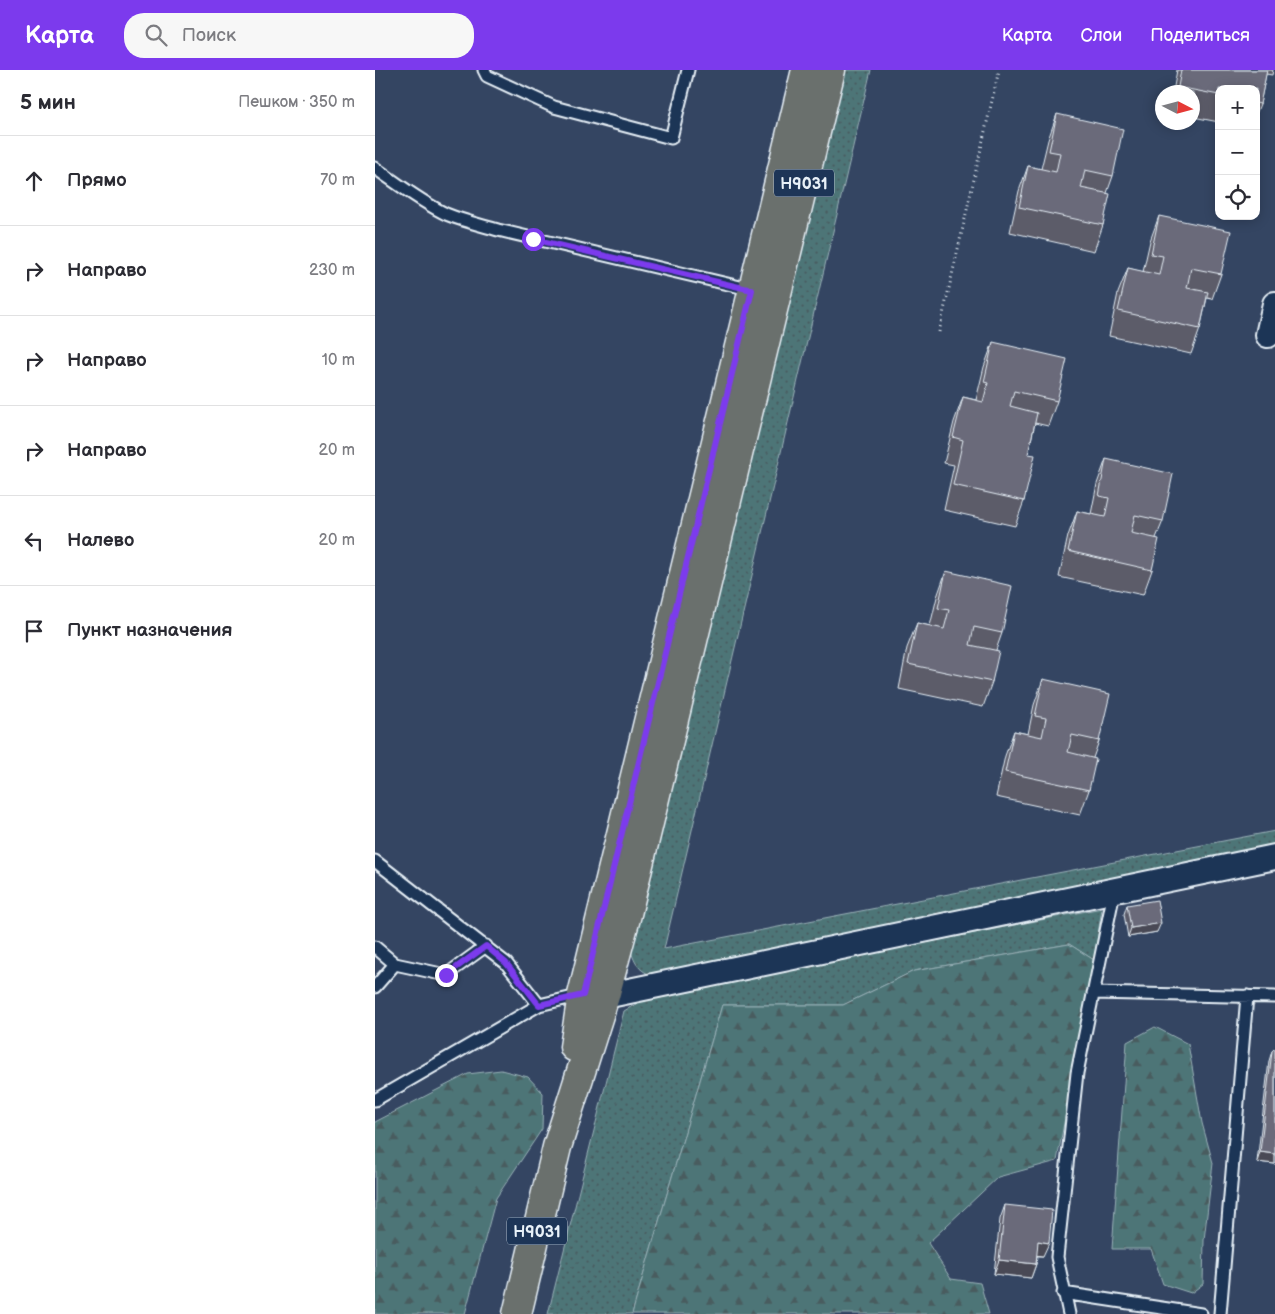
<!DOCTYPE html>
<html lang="ru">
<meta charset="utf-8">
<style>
body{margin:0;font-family:"Balsamiq Sans",sans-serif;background:#f7f7f7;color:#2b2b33}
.controls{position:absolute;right:15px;top:15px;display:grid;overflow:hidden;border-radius:10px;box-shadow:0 2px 12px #0003}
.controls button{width:45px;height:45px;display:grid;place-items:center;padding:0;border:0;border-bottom:1px solid #e1e1e2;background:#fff;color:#2b2b33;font:25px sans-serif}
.compass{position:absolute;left:780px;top:15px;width:45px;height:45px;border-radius:50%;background:#fff;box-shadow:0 2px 12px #0003;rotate:96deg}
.stop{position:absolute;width:15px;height:15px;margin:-11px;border:4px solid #7c3aed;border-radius:50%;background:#fff}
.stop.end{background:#7c3aed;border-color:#fff;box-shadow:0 1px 5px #0008}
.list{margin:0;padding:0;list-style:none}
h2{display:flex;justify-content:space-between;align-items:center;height:65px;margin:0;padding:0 20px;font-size:21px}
h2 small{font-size:16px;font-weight:400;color:#7c7c81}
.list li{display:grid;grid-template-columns:32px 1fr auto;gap:15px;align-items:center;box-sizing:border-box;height:90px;padding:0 20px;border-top:1px solid #e1e1e2}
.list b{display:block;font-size:19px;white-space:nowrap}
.list em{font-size:16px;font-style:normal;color:#7c7c81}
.icon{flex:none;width:28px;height:28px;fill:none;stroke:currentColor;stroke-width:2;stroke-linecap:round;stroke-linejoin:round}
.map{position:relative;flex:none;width:900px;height:1244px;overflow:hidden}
header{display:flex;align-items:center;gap:30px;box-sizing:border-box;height:70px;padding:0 25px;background:#7c3aed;color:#fff}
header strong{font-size:24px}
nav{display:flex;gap:28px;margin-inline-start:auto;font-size:18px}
.search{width:350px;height:45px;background:#f7f7f7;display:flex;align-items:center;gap:12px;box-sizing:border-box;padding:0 18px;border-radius:20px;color:#7c7c81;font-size:19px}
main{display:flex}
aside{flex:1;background:#fff}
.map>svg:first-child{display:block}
</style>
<header>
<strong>Карта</strong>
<div class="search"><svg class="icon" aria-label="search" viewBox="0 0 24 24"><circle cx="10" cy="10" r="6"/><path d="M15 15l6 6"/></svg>Поиск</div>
<nav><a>Карта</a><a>Слои</a><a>Поделиться</a></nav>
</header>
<main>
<aside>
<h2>5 мин<small>Пешком · 350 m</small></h2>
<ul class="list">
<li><svg class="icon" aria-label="ahead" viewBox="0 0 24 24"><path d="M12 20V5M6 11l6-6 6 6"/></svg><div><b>Прямо</b></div><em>70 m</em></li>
<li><svg class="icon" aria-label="right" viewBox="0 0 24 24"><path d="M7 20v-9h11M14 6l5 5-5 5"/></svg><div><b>Направо</b></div><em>230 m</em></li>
<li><svg class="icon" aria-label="right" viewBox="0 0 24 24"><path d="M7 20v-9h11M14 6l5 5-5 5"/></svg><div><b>Направо</b></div><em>10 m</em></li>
<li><svg class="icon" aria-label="right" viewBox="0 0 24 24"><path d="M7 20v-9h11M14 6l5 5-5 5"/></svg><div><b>Направо</b></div><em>20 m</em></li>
<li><svg class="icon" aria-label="left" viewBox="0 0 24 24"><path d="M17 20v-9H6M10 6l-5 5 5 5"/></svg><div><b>Налево</b></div><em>20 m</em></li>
<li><svg class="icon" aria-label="arrive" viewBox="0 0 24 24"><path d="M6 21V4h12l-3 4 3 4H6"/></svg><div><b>Пункт назначения</b></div></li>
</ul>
</aside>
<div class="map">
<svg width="900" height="1244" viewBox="0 0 900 1244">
<defs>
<pattern id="grass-dots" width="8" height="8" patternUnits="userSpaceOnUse" patternTransform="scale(1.25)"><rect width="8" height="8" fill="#4d7477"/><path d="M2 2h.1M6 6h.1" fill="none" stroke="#495c5e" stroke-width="1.8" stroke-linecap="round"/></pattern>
<pattern id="forest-firs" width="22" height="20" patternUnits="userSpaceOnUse" patternTransform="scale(1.25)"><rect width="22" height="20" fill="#4d7477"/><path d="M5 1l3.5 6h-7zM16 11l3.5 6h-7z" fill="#495c5e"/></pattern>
</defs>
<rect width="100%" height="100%" fill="#344562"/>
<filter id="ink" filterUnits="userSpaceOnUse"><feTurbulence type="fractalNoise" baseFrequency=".02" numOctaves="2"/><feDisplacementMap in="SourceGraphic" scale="10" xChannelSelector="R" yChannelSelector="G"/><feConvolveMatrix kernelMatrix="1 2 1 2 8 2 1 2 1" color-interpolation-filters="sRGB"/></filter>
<g filter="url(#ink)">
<path fill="url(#grass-dots)" stroke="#9ab2b8" d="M470,0h26l-207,879 611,-118v19l-615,127c-17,-3 -24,-9 -29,-26z
M727,838l-8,52 -25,-16 -155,27 -71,34h-121l-90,309h-84l76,-303 24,-14z"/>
<path fill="url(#forest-firs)" stroke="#9ab2b8" d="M694,874l25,16 -37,201 -59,16 -70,66 23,36 29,4 9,31h-357l90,-309h121l71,-34z
M780,957l33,17 14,79 11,40 -9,77 -1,44 -12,9 -28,-9 -12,-35h-39l15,-207z
M126,1000l27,7 15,16 -1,36 -46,69 -31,116h-90v-192l93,-48z"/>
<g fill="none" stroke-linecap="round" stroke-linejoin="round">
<g stroke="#e8f1f8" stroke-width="15">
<path id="service" d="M109,0l3,6 67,31 117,31 17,-68
M0,98c23,16 46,34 71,46 17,7 35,11 52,16l255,60
M0,791l131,102 33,42
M0,877l20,17 -20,23
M20,894l51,11 40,-29
M718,923l182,4
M0,1030l164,-95 43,-10
M688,1223l138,21
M694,1244l-12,-57 20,-184 37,-181
M845,1244l27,-318"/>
</g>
<g stroke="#e8f1f8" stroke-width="28">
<path id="minor" d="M893,265l7,-31
M214,926h16l670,-139"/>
</g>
<g stroke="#e8f1f8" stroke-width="31">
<path id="primary" d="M199,977l8,-52 224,-925
M142,1244l40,-167 48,-151 22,-82 204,-844"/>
</g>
<path stroke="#e8f1f8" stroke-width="3" stroke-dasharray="1 4" stroke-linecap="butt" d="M564,262l60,-262"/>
<use href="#service" stroke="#1d3557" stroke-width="11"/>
<use href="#minor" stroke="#1d3557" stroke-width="24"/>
<use href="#primary" stroke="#6b706d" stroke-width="28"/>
</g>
<path fill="#5b5b69" stroke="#e8f1f8" d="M802,0h96l-1,5 -6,-1 -6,30 -4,10v-25h-37v33l-26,-5v-25h-20z
M682,44l56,62 -6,17 -4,32 -9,26 -84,-19 9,-41 9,-25 13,3 7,-29z
M784,146l62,58 -9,25 -5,-1 -7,31 -9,25 -82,-18 9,-43 10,-25 15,4 7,-31z
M618,272l64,59 -9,25 -13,-3 -7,31 -4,47 -9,25 -71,-16 10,-45 -10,-2 10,-41 9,-25 13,3 8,-33z
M731,389l57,62 -7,17 -4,32 -9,25 -84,-18 9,-41 9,-25 14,3 6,-30z
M571,501l56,62 -6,17 -4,32 -9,25 -84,-18 8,-41 10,-25 13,3 7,-29z
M668,609l56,62 -6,17 -4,32 -9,25 -84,-18 9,-41 9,-25 14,3 6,-29z
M752,835l30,27 -29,5 -4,-23z
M900,978v116l-18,-2 12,-101 3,-10z
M630,1135l38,51h-6l-1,8 -5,14 -37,-4 6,-55z"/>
<path fill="#4a4a55" stroke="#e8f1f8" d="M786,853l-4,9 -29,5 3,-9z
M885,1082l15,2v10l-18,-2z
M663,1171l11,2 -6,13 -10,-1z
M624,1190l37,4 -5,14 -37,-4z"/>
<path fill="#6a6a7a" stroke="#e8f1f8" d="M806,0h86l-7,34 -4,-1v-14h-37v6l-41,-8z
M682,44l66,15 -10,47 -28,-6 -4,18 29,6 -7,31 -84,-18 9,-41 28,6 4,-19 -11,-2z
M784,146l72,15 -10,43 -30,-6 -4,20 21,4 -8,37 -82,-18 10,-43 31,7 4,-19 -12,-2z
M618,272l74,17 -10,42 -43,-10 -4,15 27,7 -9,41 7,1 -11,46 -71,-16 10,-45 -10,-3 10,-40 20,5 5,-19 -4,-1z
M731,389l67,15 -10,47 -28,-6 -4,18 28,6 -7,31 -84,-19 9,-40 28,6 4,-19 -10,-2z
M571,501l66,15 -10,47 -28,-6 -4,18 29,6 -7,31 -84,-18 9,-41 27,6 5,-19 -11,-2z
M668,609l67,15 -11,47 -27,-6 -4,17 28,7 -7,31 -84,-18 9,-41 28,6 4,-19 -11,-2z
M782,830l4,23 -30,5 -4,-23z
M900,978v106l-15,-2 12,-101z
M630,1135l47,5 -3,33 -11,-2 -2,23 -37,-4z"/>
</g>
<g fill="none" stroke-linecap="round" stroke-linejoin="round" filter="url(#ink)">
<path stroke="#7c3aed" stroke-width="6" d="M71,905l40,-29 20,17 33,42 44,-10 169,-705 -219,-51"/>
</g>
<g text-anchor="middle" stroke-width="4" stroke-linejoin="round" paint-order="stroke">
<g fill="#1d3557" stroke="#abb9c8" stroke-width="1">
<rect x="399" y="99.5" width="60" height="27" rx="4"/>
<rect x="132" y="1147.5" width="60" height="27" rx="4"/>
</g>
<g font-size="16" font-weight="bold" fill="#e8f1f8">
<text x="429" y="119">Н9031</text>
<text x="162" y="1167">Н9031</text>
</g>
</g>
</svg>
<div class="controls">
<button>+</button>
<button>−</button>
<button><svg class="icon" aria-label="locate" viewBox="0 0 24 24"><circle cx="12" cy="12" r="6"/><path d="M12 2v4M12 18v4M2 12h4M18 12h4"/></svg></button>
</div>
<svg class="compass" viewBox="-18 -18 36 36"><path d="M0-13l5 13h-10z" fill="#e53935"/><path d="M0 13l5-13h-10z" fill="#7c7c81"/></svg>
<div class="stop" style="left:158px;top:169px"></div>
<div class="stop end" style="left:71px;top:905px"></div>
</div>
</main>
